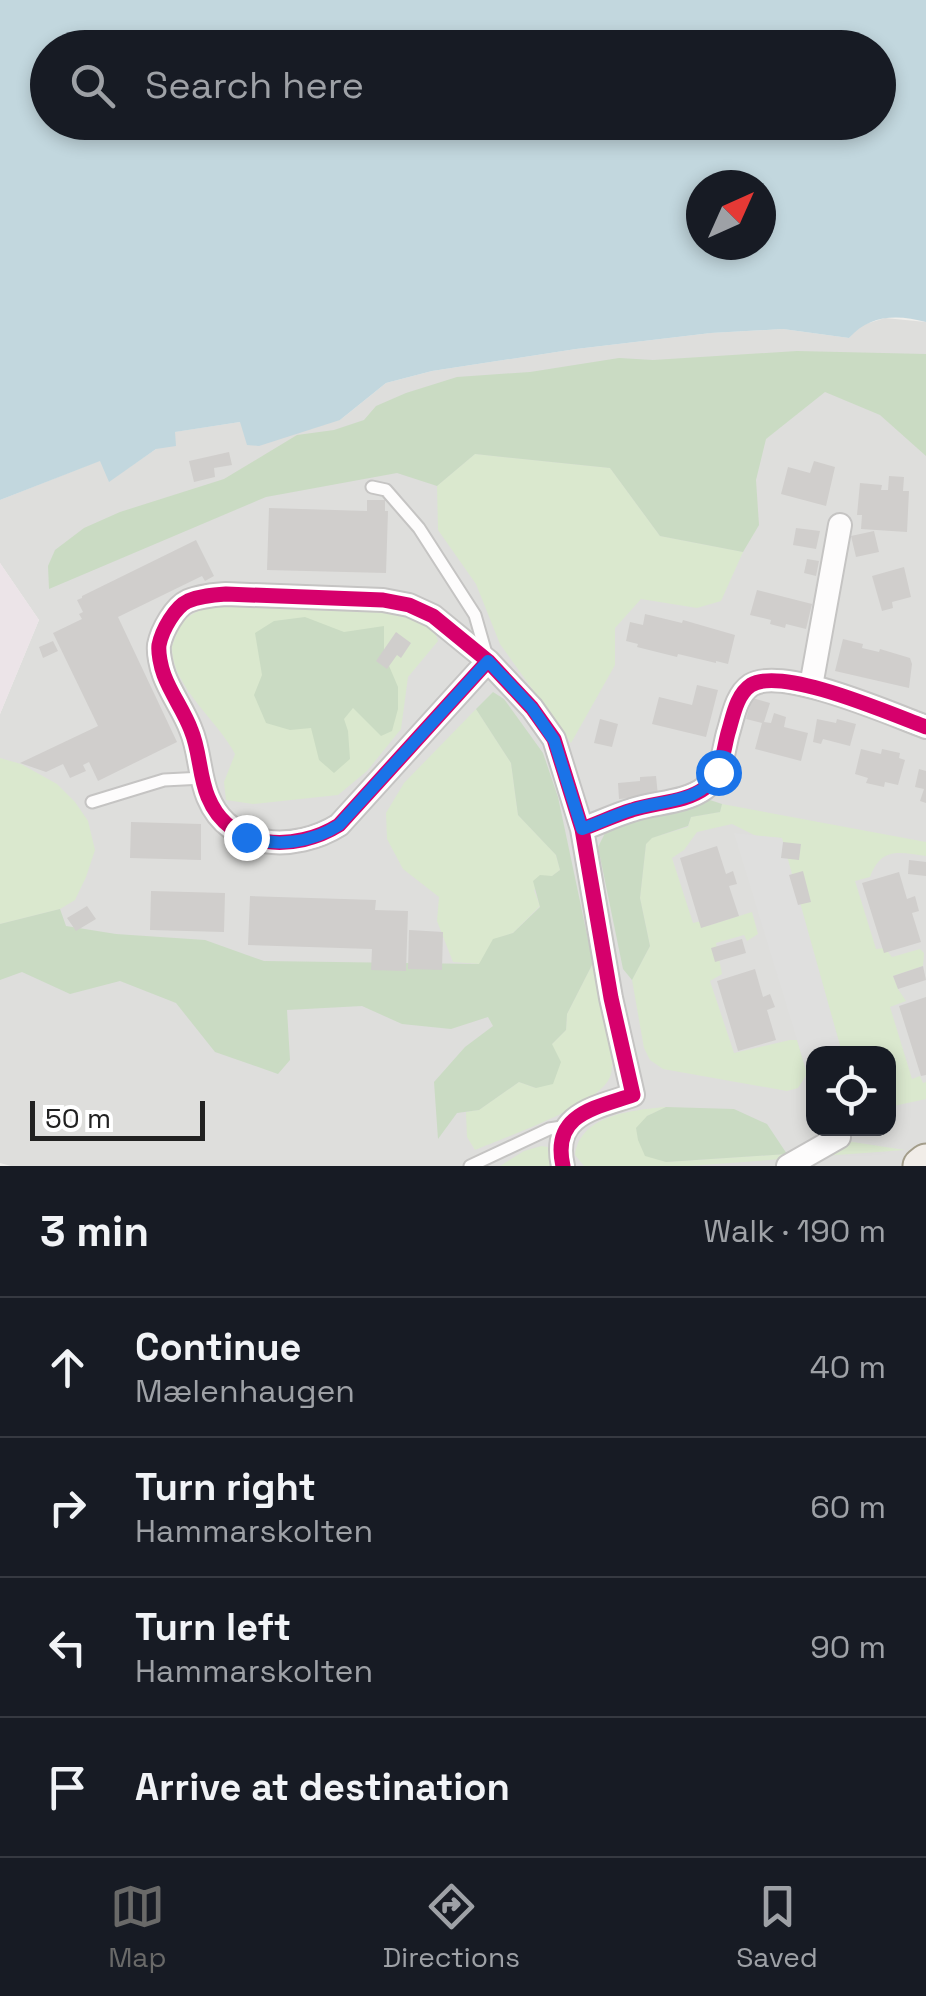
<!DOCTYPE html>
<meta charset="utf-8">
<style>
body{margin:0;font-family:"Space Grotesk",sans-serif;background:#242831;color:#f1f3f6}
.controls{position:absolute;right:30px;bottom:30px;display:grid;overflow:hidden;border-radius:20px;box-shadow:0 5px 15px #0003}
.controls button{width:90px;height:90px;display:grid;place-items:center;padding:0;border:0;border-bottom:2px solid #363941;background:#171b24;color:#f1f3f6;font:50px sans-serif}
.compass{position:absolute;left:686px;top:170px;width:90px;height:90px;border-radius:50%;background:#171b24;box-shadow:0 5px 15px #0003;rotate:45deg}
.scale{position:absolute;left:30px;bottom:25px;width:175px;box-sizing:border-box;padding-left:10px;border:5px solid #212121;border-top:0;font-size:28px;line-height:35px;white-space:nowrap;color:#212121;-webkit-text-stroke:8px #fff;paint-order:stroke}
.stop{position:absolute;width:30px;height:30px;margin:-22px;border:8px solid #1a73e8;border-radius:50%;background:#fff}
.stop.end{background:#1a73e8;border-color:#fff;box-shadow:0 2px 10px #0008}
.list{margin:0;padding:0;list-style:none}
h2{display:flex;justify-content:space-between;align-items:center;height:130px;margin:0;padding:0 40px;font-size:42px}
h2 small{font-size:32px;font-weight:400;color:#9ea1a6}
.list li{display:grid;grid-template-columns:65px 1fr auto;gap:30px;align-items:center;box-sizing:border-box;height:140px;padding:0 40px;border-top:2px solid #363941}
.list b{display:block;font-size:38px;white-space:nowrap}
.list p{margin:0;font-size:32px;white-space:nowrap;color:#9ea1a6}
.list em{font-size:32px;font-style:normal;color:#9ea1a6}
.icon{flex:none;width:55px;height:55px;fill:none;stroke:currentColor;stroke-width:2;stroke-linecap:round;stroke-linejoin:round}
.map{position:relative;flex:none;width:926px;height:1166px;overflow:hidden}
.search{position:absolute;background:#171b24;box-shadow:0 5px 15px #0003;left:30px;right:30px;top:30px;height:110px;display:flex;align-items:center;gap:25px;box-sizing:border-box;padding:0 35px;border-radius:55px;color:#9ea1a6;font-size:38px}
.sheet{height:690px;background:#171b24}
nav{display:flex;justify-content:space-around;align-items:center;box-sizing:border-box;height:140px;border-top:2px solid #363941;background:#171b24;font-size:28px;color:#9ea1a6}
nav a{display:grid;justify-items:center;gap:5px}
nav .on{color:#696968}
.map>svg:first-child{display:block}
</style>
<div class="map">
<svg width="926" height="1166" viewBox="0 0 926 1166">
<rect width="100%" height="100%" fill="#efeeeb"/>
<path fill="#dededc" fill-rule="evenodd" d="M885,318l41,4v844h-915l-11,-3v-449l39,-94 -39,-57v-63l101,-40 8,21 47,-32 18,-17 66,-10 100,-2 46,-37 46,-12 144,-22 135,-16 72,-4 66,9 10,-12zM814,1054h74v74h-74z"/>
<path fill="#ece4e8" d="M0,563l39,57 -39,94z"/>
<path fill="#dae8ce" d="M475,454l135,14 50,68 83,16 -22,49 -24,7 -56,-9 -26,29v37l-44,78 -71,-99 -24,-60 -38,-54 -1,-44z
M214,606l163,3 31,7 26,14 4,11 -30,36 -7,52 -34,42 -29,24 -85,9 -27,-4 -2,-18 11,-28c-16,-32 -65,-69 -63,-108 0,-1 5,-13 6,-14 6,-17 20,-22 36,-26z
M476,709l35,54 7,52 38,40 4,15 -26,20 6,16 -27,27 -20,7 -13,24 -27,-2 -16,-41 2,-24 -36,-28 -16,-30 -1,-26 18,-30z
M0,758l21,6 36,20 18,18 13,19 7,29 -9,27 -11,23 -15,9 -60,15z
M722,804l204,38v14c-27,-4 -45,-9 -56,21l-15,4 21,68 9,-1 7,9 28,-8 4,4 -1,13 -30,10 5,13 8,12 -16,6 22,72 8,-3 3,7 3,-1v17l-37,8 -1,-53 -46,-1 -61,-215 -25,-2 -24,-12 -35,8 -13,18 -12,8 21,65 12,-3 2,6 45,-14 6,22 -11,7 -3,-6 -28,8 6,31 -12,7 24,72 56,-13h7l10,34 -9,14 -11,3 -124,-22 -13,-9 -6,-12 -12,-68 18,-34 -10,-48 6,-54 5,-6 37,-11 3,-10 29,-5z
M593,963c6,25 26,92 17,114 -11,28 -105,60 -135,73l-8,-13 -1,-25 13,-2 40,-28 17,6 16,-44 14,-14 1,-16z
M666,1107l-19,9 19,46 121,-8 53,-14 65,10 -216,16h-105l-9,-11c5,-40 57,-45 91,-48z
M541,1146l7,1 5,19h-53l24,-15z"/>
<path fill="#cadbc3" d="M797,351l129,3v102l-46,-41 -55,-23 -59,47 -10,41 3,45 -16,27 -83,-16 -50,-68 -135,-14 -38,32 -40,-13 -131,24 -217,92 -1,-23 7,-16 29,-22 36,-16 104,-33 73,-44 37,-5 30,-10 12,-14 30,-13 51,-16 73,-5 89,-14 34,2z
M305,617l39,15 40,-6v28l14,33v22l-6,22 -11,5 -28,-28 -9,11 4,12 2,28 -16,14 -15,-13 -8,-32 -21,2 -24,-7 -12,-28 8,-20 -7,-42 19,-12z
M493,692l11,7 39,54 15,44 35,166 -26,51 -1,16 -14,14 9,18 -8,22 -17,4 -17,-6 -40,28 -22,3 -19,26 -4,-57 31,-35 28,-21 -5,-9 -37,12 -49,-5 -40,-18 -75,4 3,50 -12,14 -63,-22 -39,-49 -56,-22 -50,13 -48,-22 -22,8v-56l60,-15 6,17 50,8 89,6 59,21 215,3 14,-25 20,-6 27,-26 -7,-26 7,-6 12,1 8,-6 -4,-15 -38,-40 -7,-52 -35,-54z
M704,798l18,6 -2,8 -29,5 -3,9 -36,12 -6,6 -6,54 10,48 -18,34 -9,-11 -25,-122 8,-16 18,-11z
M666,1107l68,2 33,15 20,30 -121,8 -21,-6 -7,-16 -2,-12 11,-12z"/>
<path fill="#dfdfde" d="M734,833l48,5 60,215 -28,1 -1,27 -3,1z"/>
<path fill="#c2d7de" fill-rule="evenodd" d="M0,0h926v322c-29,-8 -57,-7 -77,16l-66,-9 -72,4 -135,16 -144,22 -46,12 -46,37 -81,26 -12,-1 -7,-23 -65,10 1,14 -20,3 -47,33 -9,-21 -100,39zM48,48h830v74h-830zM701,185h60v60h-60z"/>
<path fill="#d0cecc" d="M229,452l3,13 -18,3 1,9 -21,5 -5,-21z
M814,461l21,6 -9,39 -45,-12 7,-27 22,6z
M889,476l15,1 -1,14h6l-2,41 -46,-3 1,-14h-5l3,-32 22,2 -1,5h7z
M367,500h18v11h3l-2,62 -119,-3 2,-62 98,3z
M796,528l24,3 -4,18 -23,-4z
M874,531l5,21 -23,5 -5,-21z
M196,540l18,36 -9,5 -3,-5 -84,41 59,125 -79,39 -9,-19 -6,3 3,6 -16,7 -7,-14 -17,8 -26,-9 78,-37 -45,-93 29,-14 -3,-5 4,-2 -6,-12 5,-2v-2z
M807,559l12,2 -3,15 -12,-3z
M904,567l7,30 -19,5 1,6 -11,3 -10,-35z
M757,590l55,14 -6,25 -20,-5 -1,4 -15,-4 1,-4 -21,-5z
M645,614l37,9 1,-3 52,15 -7,29 -12,-3v2l-38,-9 -1,3 -40,-10 1,-3 -12,-3 4,-19 13,3z
M396,632l15,11 -10,15 -4,-3 -10,14 -11,-8z
M843,639l20,5 -1,4 17,4 1,-3 30,9 2,6 -3,24 -74,-17z
M53,641l5,10 -15,7 -4,-11z
M697,685l21,5 -12,47 -54,-13 7,-27 33,8z
M752,698l18,5 -6,19 7,1 3,-10 12,4 -2,10 24,6 -7,28 -46,-12 7,-26 -16,-4z
M600,719l18,5 -6,23 -18,-4z
M817,719l19,4 1,-4 19,5 -6,22 -27,-7 -2,5 -8,-2z
M861,749l20,5 1,-5 18,4 -1,5 6,2 -7,25 -13,-3 -1,5 -18,-4 2,-5 -13,-4z
M919,769l7,2v32l-6,-2 4,-12 -9,-2z
M656,776l2,20 -39,3 -1,-16 22,-2v-4z
M131,822l70,2v36l-71,-2z
M783,842l18,2 -2,16 -18,-2z
M717,846l9,28 7,-3 4,13 -8,2 10,30 -38,12 -21,-70z
M909,860l17,2v14l-18,-2z
M803,871l8,31 -13,3 -9,-30z
M899,872l8,27 8,-3 4,15 -7,2 9,29 -37,11 -22,-70z
M151,891l74,2 -1,39 -74,-2z
M250,896l126,4 -1,10 33,1 -2,60 -35,-1 1,-21 -124,-4z
M87,906l9,13 -20,12 -9,-13z
M409,930l34,2 -1,38 -34,-1z
M742,939l4,14 -31,9 -4,-14z
M923,966l3,14 -28,9 -5,-13z
M755,969l8,28 7,-3 5,13 -8,3 9,30 -38,11 -21,-70z
M926,997v78l-5,1 -22,-70z"/>
<g fill="none" stroke-linecap="round" stroke-linejoin="round">
<g stroke="#c5c4c3" stroke-width="15">
<path id="service" d="M372,487l14,3 33,38 56,87 12,42
M92,802l72,-22 39,-2
M470,1166l79,-37 19,-3"/>
</g>
<g stroke="#c5c4c3" stroke-width="26">
<path id="minor" d="M488,661l-149,164c-43,27 -109,26 -131,-28 -9,-21 -8,-46 -17,-67 -7,-19 -20,-36 -27,-55 -3,-8 -6,-22 -5,-30 3,-15 16,-38 29,-44 12,-5 25,-6 38,-7l157,6 26,5 24,11 55,45 44,47 22,31 28,90 29,169 22,97c-38,13 -82,19 -70,71
M811,686l29,-161
M582,829c17,-6 33,-14 50,-19 23,-8 53,-7 73,-22 17,-11 18,-37 23,-55 5,-16 8,-38 23,-48 31,-19 140,29 175,42
M788,1166l51,-29"/>
</g>
<g stroke="#a39d8a" stroke-width="39">
<path id="primary" d="M921,1166l5,-4"/>
</g>
<use href="#service" stroke="#fdfcfc" stroke-width="11"/>
<use href="#minor" stroke="#fdfcfc" stroke-width="22"/>
<use href="#primary" stroke="#f1ede8" stroke-width="35"/>
<g stroke="#fff" stroke-width="21">
<path id="cycleway" d="M488,661l-149,164c-43,27 -109,26 -131,-28 -9,-21 -8,-46 -17,-67 -7,-19 -20,-36 -27,-55 -3,-8 -6,-22 -5,-30 3,-15 16,-38 29,-44 12,-5 25,-6 38,-7l157,6 26,5 24,11 55,45 44,47 22,31 28,90 29,169 22,97c-38,13 -82,19 -70,71
M582,829c17,-6 33,-14 50,-19 23,-8 53,-7 73,-22 17,-11 18,-37 23,-55 5,-16 8,-38 23,-48 31,-19 140,29 175,42"/>
</g>
<use href="#cycleway" stroke="#d6006c" stroke-width="15"/>
</g>
<g fill="none" stroke-linecap="round" stroke-linejoin="round">
<path stroke="#1a73e8" stroke-width="12" d="M246,837c31,10 65,6 93,-12l149,-164 44,47 22,32 28,89c17,-6 35,-15 52,-20 30,-9 68,-7 84,-37"/>
</g>
</svg>
<div class="controls">
<button><svg class="icon" aria-label="locate" viewBox="0 0 24 24"><circle cx="12" cy="12" r="6"/><path d="M12 2v4M12 18v4M2 12h4M18 12h4"/></svg></button>
</div>
<svg class="compass" viewBox="-18 -18 36 36"><path d="M0-13l5 13h-10z" fill="#e53935"/><path d="M0 13l5-13h-10z" fill="#9ea1a6"/></svg>
<div class="scale">50 m</div>
<div class="stop" style="left:718px;top:772px"></div>
<div class="stop end" style="left:246px;top:837px"></div>
<div class="search"><svg class="icon" aria-label="search" viewBox="0 0 24 24"><circle cx="10" cy="10" r="6"/><path d="M15 15l6 6"/></svg>Search here</div>
</div>
<section class="sheet">
<h2>3 min<small>Walk · 190 m</small></h2>
<ul class="list">
<li><svg class="icon" aria-label="ahead" viewBox="0 0 24 24"><path d="M12 20V5M6 11l6-6 6 6"/></svg><div><b>Continue</b><p>Mælenhaugen</p></div><em>40 m</em></li>
<li><svg class="icon" aria-label="right" viewBox="0 0 24 24"><path d="M7 20v-9h11M14 6l5 5-5 5"/></svg><div><b>Turn right</b><p>Hammarskolten</p></div><em>60 m</em></li>
<li><svg class="icon" aria-label="left" viewBox="0 0 24 24"><path d="M17 20v-9H6M10 6l-5 5 5 5"/></svg><div><b>Turn left</b><p>Hammarskolten</p></div><em>90 m</em></li>
<li><svg class="icon" aria-label="arrive" viewBox="0 0 24 24"><path d="M6 21V4h12l-3 4 3 4H6"/></svg><div><b>Arrive at destination</b></div></li>
</ul>
</section>
<nav>
<a class="on"><svg class="icon" aria-label="map" viewBox="0 0 24 24"><path d="M3 6l6-2 6 2 6-2v14l-6 2-6-2-6 2zM9 4v14M15 6v14"/></svg>Map</a>
<a><svg class="icon" aria-label="directions" viewBox="0 0 24 24"><path d="M12 3l9 9-9 9-9-9zM9 14v-3h6M13 9l2 2-2 2"/></svg>Directions</a>
<a><svg class="icon" aria-label="saved" viewBox="0 0 24 24"><path d="M7 4h10v16l-5-4-5 4z"/></svg>Saved</a>
</nav>
